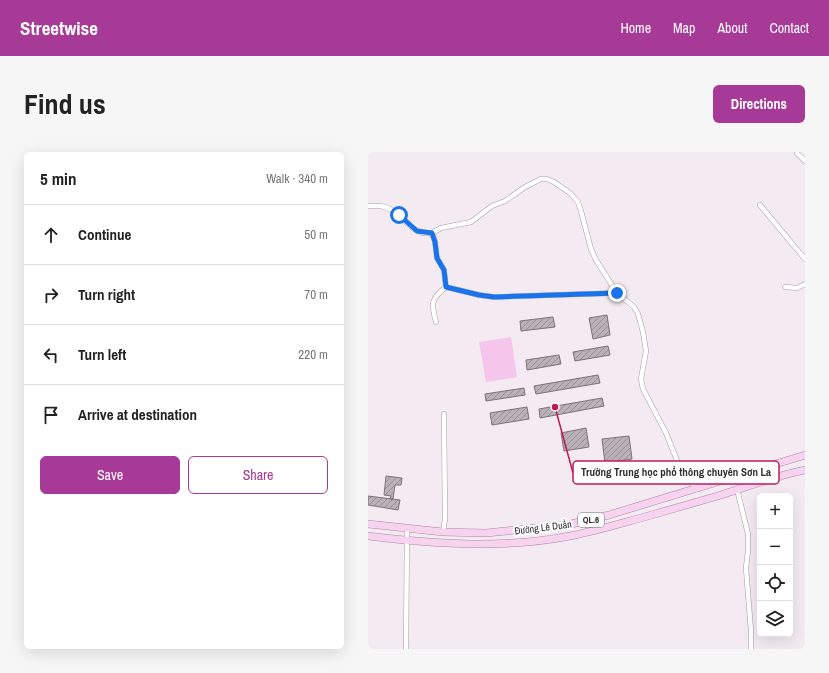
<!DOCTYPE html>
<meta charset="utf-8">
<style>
body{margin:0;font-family:"Archivo Narrow",sans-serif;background:#f6f6f6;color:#222}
.controls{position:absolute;right:12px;bottom:12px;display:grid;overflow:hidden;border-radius:6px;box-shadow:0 4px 16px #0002}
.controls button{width:36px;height:36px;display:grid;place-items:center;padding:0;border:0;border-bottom:1px solid #e0e0e0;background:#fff;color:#222;font:20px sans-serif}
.stop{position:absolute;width:12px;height:12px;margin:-9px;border:3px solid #1a73e8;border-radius:50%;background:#fff}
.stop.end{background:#1a73e8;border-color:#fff;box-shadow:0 1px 4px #0008}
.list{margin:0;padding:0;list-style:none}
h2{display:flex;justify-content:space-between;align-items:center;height:52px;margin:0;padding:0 16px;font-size:17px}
h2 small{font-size:13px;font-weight:400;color:#767676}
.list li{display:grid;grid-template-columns:26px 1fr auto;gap:12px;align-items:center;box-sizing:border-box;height:60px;padding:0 16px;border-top:1px solid #e0e0e0}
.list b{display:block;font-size:15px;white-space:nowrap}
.list em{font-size:13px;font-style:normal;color:#767676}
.actions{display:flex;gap:8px;padding:12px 16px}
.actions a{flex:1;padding:9px 0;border:1px solid #a73997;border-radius:6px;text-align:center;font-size:14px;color:#a73997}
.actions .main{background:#a73997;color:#fff}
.icon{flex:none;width:22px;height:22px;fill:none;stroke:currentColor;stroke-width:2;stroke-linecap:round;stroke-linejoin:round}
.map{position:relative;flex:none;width:437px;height:497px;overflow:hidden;border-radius:6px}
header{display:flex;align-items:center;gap:24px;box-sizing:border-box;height:56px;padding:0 20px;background:#a73997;color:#fff}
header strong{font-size:19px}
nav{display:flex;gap:22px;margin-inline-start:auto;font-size:14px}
.intro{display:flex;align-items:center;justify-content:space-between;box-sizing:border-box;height:96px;padding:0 24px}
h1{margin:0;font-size:28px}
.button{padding:10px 18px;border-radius:6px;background:#a73997;color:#fff;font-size:14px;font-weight:700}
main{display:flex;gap:24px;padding:0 24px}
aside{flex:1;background:#fff;border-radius:6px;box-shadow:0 4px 16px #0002}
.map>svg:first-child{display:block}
</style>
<header>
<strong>Streetwise</strong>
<nav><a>Home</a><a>Map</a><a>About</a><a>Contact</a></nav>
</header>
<div class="intro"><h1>Find us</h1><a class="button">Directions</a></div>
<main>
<aside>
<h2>5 min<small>Walk · 340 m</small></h2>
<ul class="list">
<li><svg class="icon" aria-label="ahead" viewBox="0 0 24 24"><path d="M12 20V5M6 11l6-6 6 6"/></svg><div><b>Continue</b></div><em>50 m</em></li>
<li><svg class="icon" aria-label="right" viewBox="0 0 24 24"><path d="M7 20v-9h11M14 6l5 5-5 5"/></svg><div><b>Turn right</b></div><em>70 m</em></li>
<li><svg class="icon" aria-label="left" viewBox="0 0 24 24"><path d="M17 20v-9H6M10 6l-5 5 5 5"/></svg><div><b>Turn left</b></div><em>220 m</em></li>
<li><svg class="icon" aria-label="arrive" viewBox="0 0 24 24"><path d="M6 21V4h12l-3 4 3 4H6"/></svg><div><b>Arrive at destination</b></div></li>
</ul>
<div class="actions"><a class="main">Save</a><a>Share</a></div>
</aside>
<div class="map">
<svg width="437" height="497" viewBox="0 0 437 497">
<defs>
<pattern id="building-hatch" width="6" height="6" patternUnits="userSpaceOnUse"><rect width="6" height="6" fill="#b9b1b7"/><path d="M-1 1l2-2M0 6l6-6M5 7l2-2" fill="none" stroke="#979095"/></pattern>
</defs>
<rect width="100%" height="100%" fill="#f3ebf1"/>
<path fill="#f5c5eb" d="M143,185l6,40 -31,5 -7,-40z"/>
<path fill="url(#building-hatch)" stroke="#797277" d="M239,163l3,20 -17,4 -4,-21z
M185,165l2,10 -34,4 -1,-10z
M240,194l2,9 -35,6 -2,-9z
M191,203l2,9 -34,6 -1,-10z
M230,223l2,8 -64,11 -2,-8z
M156,236l1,7 -39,6 -1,-7z
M234,246l2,8 -64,12 -1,-9z
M159,255l2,12 -37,6 -2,-12z
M218,276l3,19 -25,4 -3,-18z
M261,284l3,23 -27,4 -3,-24z
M18,324l16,2 -1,7h-6l-2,14h-3l1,-3 -7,-1z
M0,344l32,4 -2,10 -30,-5z"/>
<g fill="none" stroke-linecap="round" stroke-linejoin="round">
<g stroke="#a59ea4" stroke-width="5.5">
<path id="street" d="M429,1l8,8
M392,53l45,54
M0,54h13l9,3 24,20 8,4h10l9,-5 30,-6 21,-16 13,-5 20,-14 16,-8h6l7,3 16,11 8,9 3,9 10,38 5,11 21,33 17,14 4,7 5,18 3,19 -5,28 2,10 23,44 14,35 17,21
M64,81l3,9 2,16 7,12 2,17
M78,135l33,8 15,2 123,-4
M417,135l12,1 8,-4
M68,170c-5,-18 -5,-24 10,-35
M369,337l11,45v16l-2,18 5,63v18
M75,380l2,-13 -1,-105
M38,497l1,-119"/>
</g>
<g stroke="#af86a6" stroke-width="8">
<path id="primary" d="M0,372l75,8 43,1 81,-8 42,-10 196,-60
M0,384c67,8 135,13 202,0 26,-5 52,-13 78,-20 25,-7 49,-14 73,-21 28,-9 55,-19 84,-25"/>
</g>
<use href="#street" stroke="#fff" stroke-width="4.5"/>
<use href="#primary" stroke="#f8d3f0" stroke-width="7"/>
</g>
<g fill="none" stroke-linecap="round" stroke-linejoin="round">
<path stroke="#1a73e8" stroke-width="5" d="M31,63l18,16 15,2 3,9 2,16 7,12 2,17 33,8 15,2 123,-4"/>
</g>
<g text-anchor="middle" stroke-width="4" stroke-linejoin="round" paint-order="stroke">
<rect fill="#fff" stroke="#6e6c6e" stroke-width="1" x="210" y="361" width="26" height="14" rx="3"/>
<g font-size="9" font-weight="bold" fill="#302d30">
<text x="223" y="371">QL.6</text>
</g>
<g font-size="10" fill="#302d30" stroke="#fff">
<text transform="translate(175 375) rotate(-7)" y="4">Đường Lê Duẩn</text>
</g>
</g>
<path fill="none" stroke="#c2185b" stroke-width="1.5" d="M187 255L205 321"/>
<circle fill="#c2185b" stroke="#fff" stroke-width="1.5" cx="187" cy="255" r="4"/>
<rect fill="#fff" stroke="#c2185b" stroke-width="1.5" x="205" y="309" width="206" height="23" rx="4"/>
<g font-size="11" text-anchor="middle" font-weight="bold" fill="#302d30">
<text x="308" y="324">Trường Trung học phổ thông chuyên Sơn La</text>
</g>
</svg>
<div class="controls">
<button>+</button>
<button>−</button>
<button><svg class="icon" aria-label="locate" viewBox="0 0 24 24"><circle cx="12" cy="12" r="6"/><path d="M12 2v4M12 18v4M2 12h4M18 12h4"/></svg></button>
<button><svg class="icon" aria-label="layers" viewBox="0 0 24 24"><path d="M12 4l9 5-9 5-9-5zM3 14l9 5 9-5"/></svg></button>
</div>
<div class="stop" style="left:31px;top:63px"></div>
<div class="stop end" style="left:249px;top:141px"></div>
</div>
</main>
